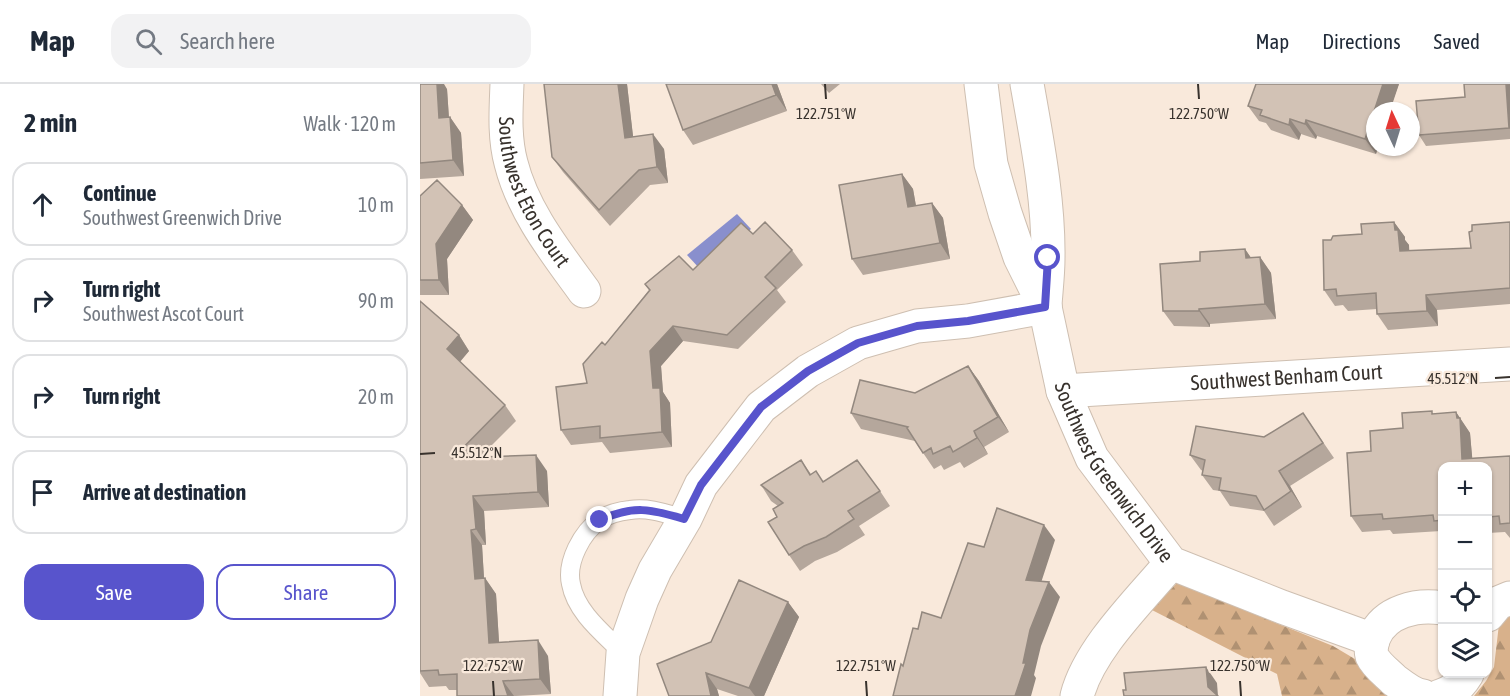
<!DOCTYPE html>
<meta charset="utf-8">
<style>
body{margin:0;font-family:"Asap Condensed",sans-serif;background:#f2f2f3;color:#1f2937}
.controls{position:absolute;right:18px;bottom:18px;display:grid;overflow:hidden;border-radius:12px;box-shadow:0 2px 4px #0004}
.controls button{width:54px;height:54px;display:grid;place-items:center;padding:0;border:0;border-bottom:2px solid #e0e1e3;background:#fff;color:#1f2937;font:30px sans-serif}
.compass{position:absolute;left:946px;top:18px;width:54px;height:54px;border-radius:50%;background:#fff;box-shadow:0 2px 4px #0004;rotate:356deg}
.stop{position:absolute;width:18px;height:18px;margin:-14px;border:4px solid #5854cc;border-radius:50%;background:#fff}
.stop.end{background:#5854cc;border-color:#fff;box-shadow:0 2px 6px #0008}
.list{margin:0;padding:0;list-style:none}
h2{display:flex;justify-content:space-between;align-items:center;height:78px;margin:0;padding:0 24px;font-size:26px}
h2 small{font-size:20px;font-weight:400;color:#747a83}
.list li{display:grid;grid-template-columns:39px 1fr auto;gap:18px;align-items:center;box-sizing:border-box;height:84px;margin:0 12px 12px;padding:0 12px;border:2px solid #e0e1e3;border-radius:18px}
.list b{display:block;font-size:22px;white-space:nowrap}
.list p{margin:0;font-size:20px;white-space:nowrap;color:#747a83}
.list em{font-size:20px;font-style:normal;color:#747a83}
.actions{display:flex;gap:12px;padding:18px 24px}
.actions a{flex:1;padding:14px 0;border:2px solid #5854cc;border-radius:18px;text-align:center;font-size:21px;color:#5854cc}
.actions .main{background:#5854cc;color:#fff}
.icon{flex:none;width:33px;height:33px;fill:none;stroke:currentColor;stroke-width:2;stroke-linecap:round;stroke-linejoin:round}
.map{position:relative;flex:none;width:1090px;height:612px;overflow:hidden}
header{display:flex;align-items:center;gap:36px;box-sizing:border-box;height:84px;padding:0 30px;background:#fff;border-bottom:2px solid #e0e1e3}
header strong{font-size:28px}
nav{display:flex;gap:33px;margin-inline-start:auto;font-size:21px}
.search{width:420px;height:54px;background:#f2f2f3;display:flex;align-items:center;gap:15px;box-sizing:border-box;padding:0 21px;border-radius:18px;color:#747a83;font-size:22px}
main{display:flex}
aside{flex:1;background:#fff}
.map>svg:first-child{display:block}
</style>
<header>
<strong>Map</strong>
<div class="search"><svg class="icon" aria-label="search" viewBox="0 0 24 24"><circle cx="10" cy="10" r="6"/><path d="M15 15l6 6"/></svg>Search here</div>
<nav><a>Map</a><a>Directions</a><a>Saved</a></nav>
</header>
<main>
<aside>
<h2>2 min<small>Walk · 120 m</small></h2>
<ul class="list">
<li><svg class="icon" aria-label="ahead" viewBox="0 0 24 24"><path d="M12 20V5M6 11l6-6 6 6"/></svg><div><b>Continue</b><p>Southwest Greenwich Drive</p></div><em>10 m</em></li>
<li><svg class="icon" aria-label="right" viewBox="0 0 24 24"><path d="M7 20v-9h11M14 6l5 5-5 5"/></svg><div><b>Turn right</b><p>Southwest Ascot Court</p></div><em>90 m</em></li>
<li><svg class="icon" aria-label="right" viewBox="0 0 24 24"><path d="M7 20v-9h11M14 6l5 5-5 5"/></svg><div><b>Turn right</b></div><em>20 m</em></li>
<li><svg class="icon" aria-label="arrive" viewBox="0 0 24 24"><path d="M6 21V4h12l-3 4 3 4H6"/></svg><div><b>Arrive at destination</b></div></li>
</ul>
<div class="actions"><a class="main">Save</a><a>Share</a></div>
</aside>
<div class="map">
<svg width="1090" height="612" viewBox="0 0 1090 612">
<defs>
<pattern id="forest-firs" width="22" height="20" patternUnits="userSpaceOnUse" patternTransform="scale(1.5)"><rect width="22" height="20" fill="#d8b18b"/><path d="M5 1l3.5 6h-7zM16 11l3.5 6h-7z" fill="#b09172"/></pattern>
</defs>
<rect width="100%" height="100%" fill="#f9e9db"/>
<path fill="url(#forest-firs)" d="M757,499l156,63 32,19 34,31h-117l-5,-22 -127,-65z
M1090,523v89h-36l12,-15 8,-14 5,-43z"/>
<path fill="#898fcd" d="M317,130l14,15 -50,41 -14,-15z"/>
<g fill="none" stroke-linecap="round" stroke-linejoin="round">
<g stroke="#cebfb1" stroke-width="20">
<path id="service" d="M203,569c-20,-20 -47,-41 -52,-69 -5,-22 11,-52 29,-64 8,-6 21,-9 30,-10 19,-3 37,4 55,9"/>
</g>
<g stroke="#cebfb1" stroke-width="35">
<g id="minor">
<path id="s1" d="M87,0c-1,26 -3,53 4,79 12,48 44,88 73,128"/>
<path id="s2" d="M561,0l10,80 14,49 15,44 25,50 18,84 29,67 79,105 111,44 91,33"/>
<path d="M607,0c10,57 22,117 21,175 0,15 -2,31 -3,46"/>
<path id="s3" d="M643,307l447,-27"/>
<path d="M1068,531l10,-12 12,-5"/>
<path d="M200,612l3,-43 19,-54 13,-29 30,-51 16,-34 60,-78 47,-36 50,-28 59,-17 51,-5 77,-14"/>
<path d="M657,612c12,-47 63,-96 94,-133"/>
<path d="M1003,612c-10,-1 -21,-10 -29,-16 -7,-7 -18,-15 -22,-24 -2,-7 0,-13 2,-19 11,-26 43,-33 68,-29"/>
<path d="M1020,612c12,-3 21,-12 27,-22"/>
</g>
</g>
<use href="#service" stroke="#fff" stroke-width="18"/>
<use href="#minor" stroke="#fff" stroke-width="33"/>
</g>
<path fill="#b5a79c" d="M0,0l27,5 2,29 1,-1 11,16 3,43 -44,3z
M207,0l6,53 31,12 4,34 -18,2 -40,41 -47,-54 -11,-15z
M357,0l10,27 -94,34 -10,-15z
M401,0h19l-11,9z
M979,0l-24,63h3l-2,7 -59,-18 -1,3 -15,-5 -2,6 -28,-10 -5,-7 -7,-2 -11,-15z
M1090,0v55l-84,7 -7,-11 46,-38z
M482,90l11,15 3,17 16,-3 11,15 7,41 -87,16 -11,-16z
M0,112l42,9 11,15 -26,39 2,36h-29z
M974,138l11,15v3l4,5v6l62,-3 39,-26v82l-73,6 1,16 -50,4 -11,-16v-5l-29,2 -5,-6 -8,1 -11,-16 7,-50 31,-6z
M333,150l39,16 11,15 -26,25 9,12 -48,47 -55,-8 -22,25 2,26 7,11 2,44 -62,6 -8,-11 -31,3 -10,-15 26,-47 18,-38 44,-55 -4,-6 48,-14z
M825,165l6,9 9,-1 11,16 5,46 -66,5v3l-36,-1 -11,-15 37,-50z
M0,217l39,34 10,16 -9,11 45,43 11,16 -36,36 67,14 2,36 -65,4 2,34h-4l2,34 1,-1 11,16 3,48 49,14 3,38 -35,2h-59v-6h-8l-3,-4 -17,1 -9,-14z
M548,282l11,15 30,51 -25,15 4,7 -24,14 -4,-6 -16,8 -3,-5 -7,4 -19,-28 -54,-12 -10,-16 64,-20z
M1036,328l14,21 2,25 38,-2v82l-5,-6 -17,1v-67h-45v67l-2,-2 -48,3 -3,-4 -28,2 -11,-16 20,-65 32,-23 31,-14z
M883,329l31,45 -44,28 12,21 -28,19 -10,-15 -34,-5 -10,-15 -7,-1 -11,-15 1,-4 -2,-1 -11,-15 74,-18z
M381,376l10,14 12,8 57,9 10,15 -31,20 6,9 -28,17 -22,9 -15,10 -11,-16 -11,-49 -7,-5 -10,-16z
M368,518l11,15 -35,79h-26l-21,-7 2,7h-50l42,-54z"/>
<path fill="#93887f" d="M17,0h7l3,5 3,45 -11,-16z
M198,0h9l8,69 -10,-15z
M352,0h5l10,27 -11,-16z
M963,0h16l-9,27h-15v36h3l-2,7 -11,-15z
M1086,0h4v45l-1,-1z
M30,33l11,16 3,43 -11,-16z
M870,35l11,15 -2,6 -10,-15z
M886,36l11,16 -1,3 -11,-15z
M233,50l11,15 4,34 -11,-16z
M482,90l11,15 6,34 -11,-16z
M512,119l11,15 7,41 -10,-16z
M42,121l11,15 -26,39 2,36 -10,-15 -3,-36z
M974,138l11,15v3l4,5 1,21 -10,-15 -5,-21z
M825,165l11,16 -10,-7z
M840,173l11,16 5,46 -11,-15z
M1006,211l11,15 1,16 -11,-15z
M779,225l11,15v3l-11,-16z
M253,242l10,15 -22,25 2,26 7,11 2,44 -10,-15 -9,-44 -3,-37z
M39,251l10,16 -12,14 -10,-16z
M548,282l11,15 30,51 -11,-15z
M1036,328l14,21 3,33 -11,-7z
M554,347l10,16 4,7 -11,-16z
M116,371l11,16 2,36 -11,-15z
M859,387l11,15 12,21 -11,-16z
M53,412l11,15 2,34 -10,-16z
M624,441l11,15 -18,55 -11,-15z
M51,446l11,15 3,49 -10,-15z
M65,494l11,16 4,64 -11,-15z
M629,498l11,15 -19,49 -7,29 2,3 -5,18h-16l15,-66z
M368,518l11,15 -35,79h-9l-6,-8z
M118,556l10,16 3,38 -11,-15z
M786,583l11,16 1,13 -10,-9z
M286,589l11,16 2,7h-8z
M83,597l11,15h-6z"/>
<path fill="#d2c2b5" stroke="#93887f" stroke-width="1.5" d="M0,0h17l2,34 11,-1 3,43 -33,3z
M124,0h74l7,54 28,-4 4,33 -18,3 -40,40 -47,-53z
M246,0h106l4,11 -93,35z
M836,0h127l-18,55 -59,-19 -1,4 -15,-5 -1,6 -29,-10 2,-5 -14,-4z
M1044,0h42l3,44 -90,7 -3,-34 49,-4z
M482,90l6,33 24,-4 8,40 -88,16 -13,-74z
M17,96l25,25 -26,39 3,36h-19v-84z
M345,138l27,28 -27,27 11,11 -49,47 -54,-9 -23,25 3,37h7l2,44 -62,6v-12l-39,4 -5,-43 31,-4 -4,-19 19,-22 3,3 45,-55 -5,-6 34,-28 14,14 48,-47 12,11z
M974,138l1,8h3l2,21 71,-3 -2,-16 3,-1v-6l38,-3v66l-84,7 1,16 -50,3 -1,-21 -39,3 -1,-7 -12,1 -1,-50h8l2,-4 29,-2 -1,-10z
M825,165l1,9 14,-1 5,47 -66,5v2h-36l-3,-47 40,-3v-9z
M0,217l39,34 -12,14 58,56 -52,53 83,-3 2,37 -65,4 3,33 -5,1 4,49 10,-1 4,65 49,-3 2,39 -37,2 5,15h-51v-22l-18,1 -1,-5 -18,1z
M548,282l30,51 -24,14 3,7 -24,14 -3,-6 -17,8 -2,-6 -8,5 -16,-25 1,-1 -57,-14 9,-33 55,13z
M1012,327v3l24,-2 1,6h3l2,41 48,-3v67l-10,1 -1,-8 -11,1v-51h-45v54l-9,1 -1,-6 -50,4 -1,-5 -31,2 -4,-63 24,-2 -1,-20 33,-3 -1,-15z
M883,329l20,30 -44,28 12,20 -27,19 -8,-14 -37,-6 2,-12 -19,-3 3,-15 -15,-5 6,-29 68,11z
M381,376l9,15 6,-4 7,11 34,-22 23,31 -32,20 6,8 -28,18 -22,9 -15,9 -21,-33 9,-5 -4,-8 10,-6 -22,-18z
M577,424l47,17 -18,55 23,2 -19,48 -7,33h3l-11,33h-122l8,-32 2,2 10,-38 5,1 4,-17 19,6 27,-75 16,4z
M319,496l49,22 -39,86 -43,-15 5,23h-42l-12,-32 54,-22z
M786,583l2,20 10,9h-94l-1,-6h3l-2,-17z"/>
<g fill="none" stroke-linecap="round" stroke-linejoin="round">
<path stroke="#5854cc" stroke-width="8" d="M180,436c34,-15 50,-11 84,-1l17,-34 60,-78 47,-36 50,-28 59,-17 51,-5 77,-14 3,-49"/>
</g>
<path fill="none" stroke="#38322d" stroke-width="2" d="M405,0l1,15M778,0l1,15M1075,294l15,-1M0,370l15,-1M73,597l1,15M446,597l1,15M820,597l1,15"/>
<g text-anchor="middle" stroke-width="4.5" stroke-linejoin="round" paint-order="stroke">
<g font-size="21" fill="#38322d" stroke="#f9e9db">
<text dy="7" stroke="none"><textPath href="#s1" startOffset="114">Southwest Eton Court</textPath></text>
<text dy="7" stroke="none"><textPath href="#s3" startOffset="224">Southwest Benham Court</textPath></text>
<text dy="7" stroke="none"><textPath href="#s2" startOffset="416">Southwest Greenwich Drive</textPath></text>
</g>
</g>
<g font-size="15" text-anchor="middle" fill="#38322d" stroke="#f9e9db" stroke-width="4.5" stroke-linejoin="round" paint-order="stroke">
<text x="406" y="35">122.751°W</text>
<text x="779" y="35">122.750°W</text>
<text x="1033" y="300">45.512°N</text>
<text x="57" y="374">45.512°N</text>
<text x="73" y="587">122.752°W</text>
<text x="446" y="587">122.751°W</text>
<text x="820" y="587">122.750°W</text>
</g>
</svg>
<div class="controls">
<button>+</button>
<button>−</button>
<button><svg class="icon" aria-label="locate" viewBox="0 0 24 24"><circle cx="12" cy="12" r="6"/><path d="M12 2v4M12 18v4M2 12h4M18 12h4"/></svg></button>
<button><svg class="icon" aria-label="layers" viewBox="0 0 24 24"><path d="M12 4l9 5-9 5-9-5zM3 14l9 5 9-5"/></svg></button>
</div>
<svg class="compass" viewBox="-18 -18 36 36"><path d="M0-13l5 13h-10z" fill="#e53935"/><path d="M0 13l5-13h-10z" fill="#747a83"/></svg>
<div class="stop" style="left:628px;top:174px"></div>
<div class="stop end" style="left:180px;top:436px"></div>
</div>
</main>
